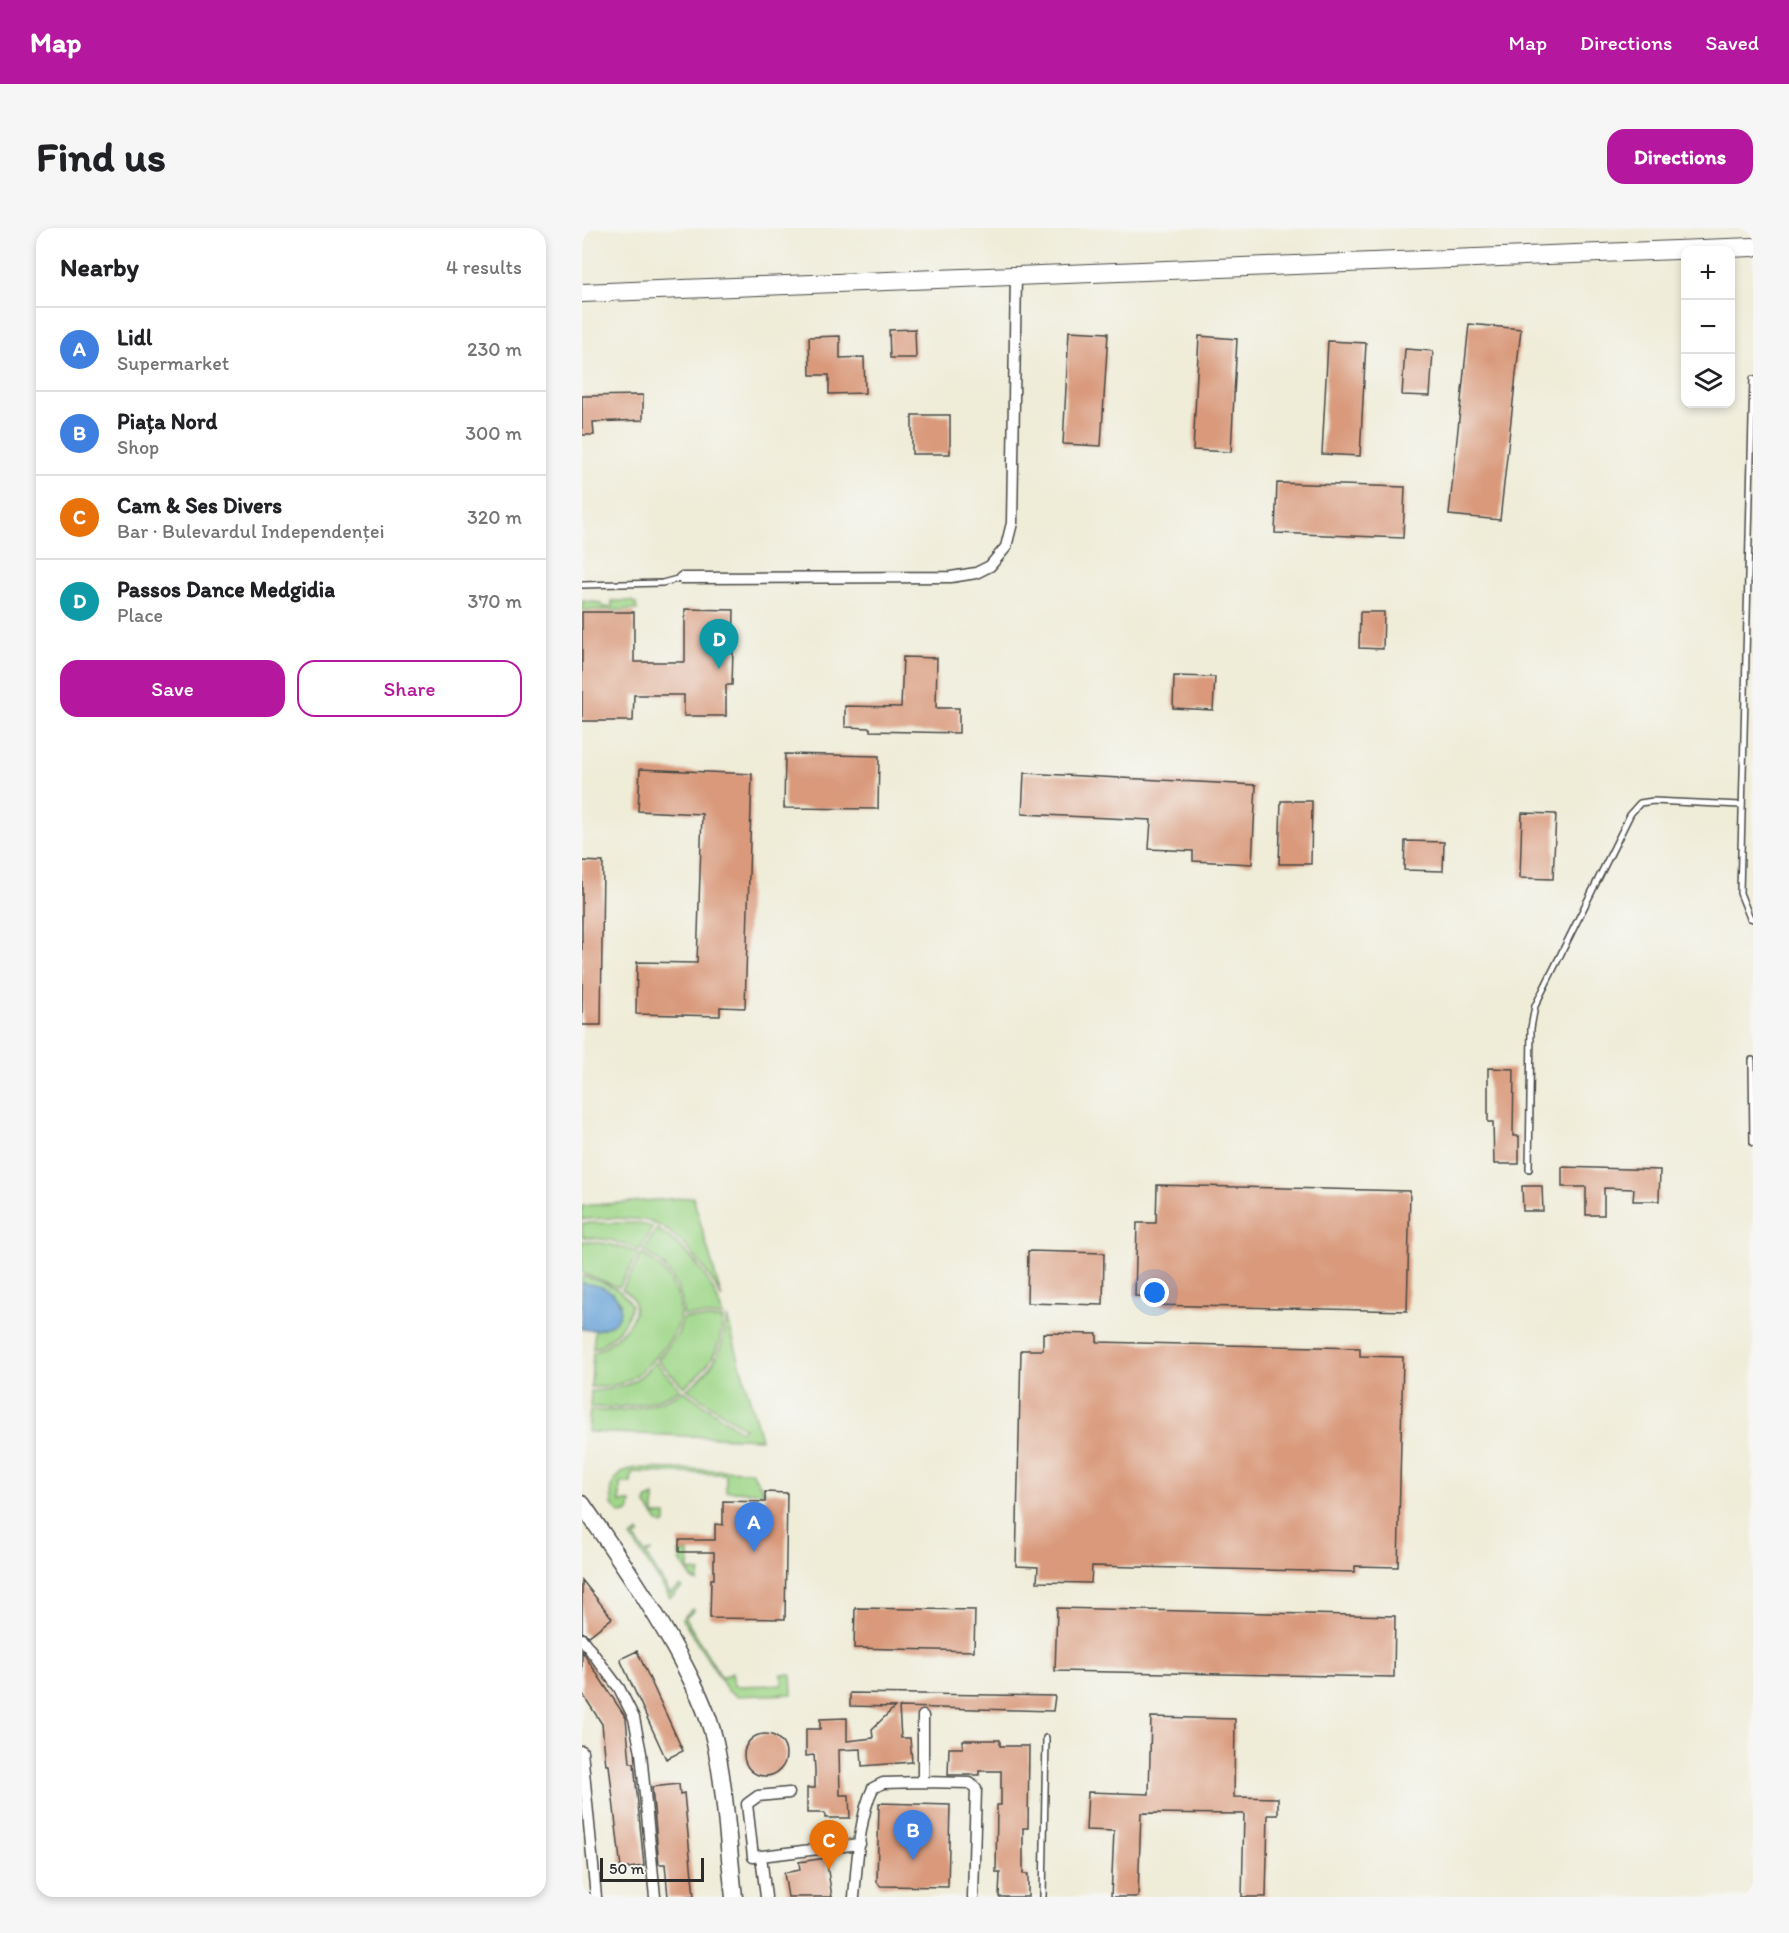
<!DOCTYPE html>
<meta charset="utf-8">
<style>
body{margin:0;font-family:Itim,sans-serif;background:#f6f6f6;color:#202124}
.controls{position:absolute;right:18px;top:18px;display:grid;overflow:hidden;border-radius:12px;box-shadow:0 3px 9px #0003}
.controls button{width:54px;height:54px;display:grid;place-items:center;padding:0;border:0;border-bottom:2px solid #e0e0e0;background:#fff;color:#202124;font:30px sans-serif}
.scale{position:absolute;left:18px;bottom:15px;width:104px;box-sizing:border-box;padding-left:6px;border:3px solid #2b2b2b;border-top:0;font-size:16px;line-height:21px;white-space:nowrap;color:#2b2b2b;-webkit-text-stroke:4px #f6f6f2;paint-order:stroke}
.you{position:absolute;left:573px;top:1065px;width:21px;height:21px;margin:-15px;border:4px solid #fff;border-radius:50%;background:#1a73e8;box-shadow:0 0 0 9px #1a73e833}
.badge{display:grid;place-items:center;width:39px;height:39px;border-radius:50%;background:#b5179e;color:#fff;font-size:20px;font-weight:700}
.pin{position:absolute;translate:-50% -50px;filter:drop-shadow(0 2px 3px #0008)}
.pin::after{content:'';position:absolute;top:32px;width:21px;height:18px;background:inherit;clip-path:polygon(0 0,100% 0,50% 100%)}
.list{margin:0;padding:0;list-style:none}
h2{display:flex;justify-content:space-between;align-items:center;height:78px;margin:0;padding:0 24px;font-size:26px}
h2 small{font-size:20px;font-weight:400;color:#757577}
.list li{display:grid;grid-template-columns:39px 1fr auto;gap:18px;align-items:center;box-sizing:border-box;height:84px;padding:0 24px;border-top:2px solid #e0e0e0}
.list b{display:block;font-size:22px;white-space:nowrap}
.list p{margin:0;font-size:20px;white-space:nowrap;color:#757577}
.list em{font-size:20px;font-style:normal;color:#757577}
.actions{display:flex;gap:12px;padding:18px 24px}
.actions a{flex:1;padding:14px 0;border:2px solid #b5179e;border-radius:18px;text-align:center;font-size:21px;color:#b5179e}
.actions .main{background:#b5179e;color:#fff}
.icon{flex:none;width:33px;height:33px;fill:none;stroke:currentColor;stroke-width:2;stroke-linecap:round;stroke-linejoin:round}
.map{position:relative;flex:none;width:1171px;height:1669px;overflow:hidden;border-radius:18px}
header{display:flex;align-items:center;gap:36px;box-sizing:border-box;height:84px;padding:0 30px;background:#b5179e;color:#fff}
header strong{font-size:28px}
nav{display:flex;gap:33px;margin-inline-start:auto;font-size:21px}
.intro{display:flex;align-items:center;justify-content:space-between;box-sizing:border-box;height:144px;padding:0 36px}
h1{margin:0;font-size:42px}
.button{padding:15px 27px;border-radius:18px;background:#b5179e;color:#fff;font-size:21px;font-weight:700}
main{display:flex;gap:36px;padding:0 36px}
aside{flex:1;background:#fff;border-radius:18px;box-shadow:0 3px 9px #0003}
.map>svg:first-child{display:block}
</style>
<header>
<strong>Map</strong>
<nav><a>Map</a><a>Directions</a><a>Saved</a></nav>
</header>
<div class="intro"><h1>Find us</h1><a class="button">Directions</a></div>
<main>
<aside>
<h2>Nearby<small>4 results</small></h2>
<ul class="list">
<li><span class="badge" style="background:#3f7fe0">A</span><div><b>Lidl</b><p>Supermarket</p></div><em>230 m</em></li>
<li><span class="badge" style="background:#3f7fe0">B</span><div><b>Piața Nord</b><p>Shop</p></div><em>300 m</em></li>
<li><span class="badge" style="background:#e8710a">C</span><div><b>Cam &amp; Ses Divers</b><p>Bar · Bulevardul Independenței</p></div><em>320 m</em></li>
<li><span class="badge" style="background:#0f9aa8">D</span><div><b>Passos Dance Medgidia</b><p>Place</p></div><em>370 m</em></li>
</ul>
<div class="actions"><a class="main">Save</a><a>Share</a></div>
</aside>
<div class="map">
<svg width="1171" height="1669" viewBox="0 0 1171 1669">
<rect width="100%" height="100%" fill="#f6f6f2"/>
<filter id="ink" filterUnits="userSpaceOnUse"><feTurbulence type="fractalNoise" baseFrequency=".0167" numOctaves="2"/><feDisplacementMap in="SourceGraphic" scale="12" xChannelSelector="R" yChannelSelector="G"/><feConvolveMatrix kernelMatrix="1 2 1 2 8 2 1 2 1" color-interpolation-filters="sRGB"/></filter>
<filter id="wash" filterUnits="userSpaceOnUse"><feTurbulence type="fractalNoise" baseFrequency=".008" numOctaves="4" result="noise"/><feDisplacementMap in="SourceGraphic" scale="24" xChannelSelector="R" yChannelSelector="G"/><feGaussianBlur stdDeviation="1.35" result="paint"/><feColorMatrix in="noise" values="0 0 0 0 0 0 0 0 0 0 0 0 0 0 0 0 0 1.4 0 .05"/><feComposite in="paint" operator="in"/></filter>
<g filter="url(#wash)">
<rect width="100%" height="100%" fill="#efecd8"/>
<path fill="#9fd788" stroke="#65815a" stroke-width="1.5" d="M0,373l19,2 1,4h10v-6h19l5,3 1,6h-55z
M111,969l29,102c-13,-28 -44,-70 -75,-78 -20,-5 -45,-2 -65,-2v-13z
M0,995h54l17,4 -13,23 -30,-10 -28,-3z
M75,1001c32,20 56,50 66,87l-40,-1c0,-27 -16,-52 -40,-64z
M0,1013l27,3 30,9 -20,34 -37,-14z
M60,1026c25,13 46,45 35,74 -4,10 -12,18 -19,26 -20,23 -35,35 -67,33l2,-34c16,-8 46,-29 41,-50 -1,-7 -7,-11 -12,-14z
M0,1048c17,5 42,11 49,29 -2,18 -21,37 -38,44l2,-20 10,-2 16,-24c-9,-13 -24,-18 -39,-20z
M145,1089l34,122 -173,-7 2,-22c34,3 64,-3 94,-19l57,40 3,-3 -57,-39c28,-21 36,-38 40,-72z
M101,1090l40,1c-2,33 -14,48 -39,68l-27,-27 21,-26z
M73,1134l26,27c-29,16 -58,20 -91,18l1,-16c30,-1 44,-6 64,-29z
M53,1240l116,3 14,21 -39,-1v-17l-94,-2 -1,11h-11v19h11l-1,8 -3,3 -8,1 -7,-10 -1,-17c6,-11 11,-17 24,-19z
M72,1268v19h12v8l-3,2 -4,-2 -13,-18 1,-6z
M57,1304l1,2 -5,4 10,15 7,-2 -6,4 24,38 10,-7 2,2 -12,10 -39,-61z
M97,1324h10v19l11,1 -2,10 -5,-2 -13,-20z
M110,1381h2v2l-9,7 37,60 10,-5 2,13 48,-1v-11h9l1,20 -55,2 -9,-5 -46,-72z"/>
<path fill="#68a2d7" stroke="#4a6681" stroke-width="1.5" d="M0,1055c56,4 46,54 0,46z"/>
<g id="blocks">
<path fill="#d9997a" d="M887,96l52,5 -21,191 -51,-5z
M333,101l1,29h-26l-1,-28z
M487,103l39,2 -7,113 -38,-2z
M258,108v22l24,-1 1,36 -36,1v-19h-19l-1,-38z
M617,108l38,3 -6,113 -38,-2z
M746,113l38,2 -6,113 -38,-2z
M823,121l28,2 -3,45 -28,-1z
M61,167v25l-50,2 1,13h-12v-39z
M330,187h38v39h-38z
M695,255l128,4 -2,51 -128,-5z
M103,381l49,1 -2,75h-6v31h-42v-21h-50l-1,26h-51v-109h52v50h51z
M778,384h24l-1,37 -24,-1z
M321,429l34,1 -1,50h23v25l-89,-2v-3l-25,-1v-21l56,1z
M592,448l41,1 -2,33 -40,-2z
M203,526l94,2 -1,53 -94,-1z
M58,541l112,5 -7,234 -25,-1v9l-84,-2 1,-52 60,1 5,-149 -64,-3z
M442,545l232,12 -4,79 -59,-3v-10l-44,-2 2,-29 -129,-6z
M699,573h31l-1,63h-32z
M940,585l34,1 -3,65 -33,-1z
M823,613l39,1 -1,29 -39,-1z
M0,633l21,1 -2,163h-19z
M906,840l26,1 -1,67h6v28h-25l-1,-42h-5z
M980,939l98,3 -1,31h-26l1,-12 -30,-1v27h-18v-28h-24z
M575,957l253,6 -3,120 -253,-6v-8l-19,-1 2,-73h19z
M940,958h20l1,25h-20z
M446,1023l76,2 -1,52 -76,-2z
M461,1105l54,1v8l263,6v8l43,1 -5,210 -43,-1v6l-263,-6 -1,17 -54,-1 1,-15 -22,-1 5,-216h22z
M183,1264l22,1 -2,126 -75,-1 1,-39h3v-27h-35v-12h36v-16l8,1v-24l42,1z
M0,1352l30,38 -23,18 -7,-4z
M273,1380l120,2 -1,41 -120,-3z
M475,1380l338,8 -1,61 -339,-6z
M0,1423l44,67 4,45h4l10,103 -23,3 -12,-104h-3l-4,-41 -20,-31z
M55,1423l46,100 -17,8 -46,-100z
M268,1465l205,3 -2,15 -154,-4 2,31h9l2,24 -50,4 -1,-17 -22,1 1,45h9l1,23h-25v-5h-18v-25h8v-18l-1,-15 -8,1v-27h14v-10l27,-1v23l26,-3 -1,-9 23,-22 -45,-1z
M569,1489l84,2 -1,78 44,1v17h-10l-2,82h-24l2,-83 -103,-1 -3,84h-27l3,-66 -28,-1 2,-38 61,2z
M162 1527a21 21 0 1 1 42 0a21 21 0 1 1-42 0Z
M381,1512h37v6h29l-1,82h-5v46h5v23h-29l1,-24h-4l1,-68h4v-34h-22v4h-31l1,-27h14z
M97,1556l1,10 4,-1 10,104h-26l-3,-33h-6l-7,-77z
M297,1575l71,2 -2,82 -68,-1 -3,-4z
M244,1630l6,39h-44l-4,-24 16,-3 -1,-8z"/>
</g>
</g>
<g filter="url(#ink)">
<use href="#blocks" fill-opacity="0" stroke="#484845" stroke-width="1.5"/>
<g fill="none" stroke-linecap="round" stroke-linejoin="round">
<g stroke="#484845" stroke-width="8">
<path id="service" d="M1171,151l-13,514 10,25 3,1
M0,357l80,-2 19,-5
M1170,832l1,83
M947,941l2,-141 4,-22 96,-193 9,-10 13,-2 88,4
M461,1669l3,-159"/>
</g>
<g stroke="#484845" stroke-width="13">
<path id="minor" d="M99,350l270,-1 25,-4 14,-7 16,-19 6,-24 4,-248
M0,1411l37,49 15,30 7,35 14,144
M0,1523l14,146
M341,1554l47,1 6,6 -3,108
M207,1565l-31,3 -11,8 6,53 107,-13
M179,1628l5,41
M272,1669c3,-31 5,-81 19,-109l10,-5 40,-1v-66"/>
</g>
<g stroke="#484845" stroke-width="19">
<path id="secondary" d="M0,1276c34,49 68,98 96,150 15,28 30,57 37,88 11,51 13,104 19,155"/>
</g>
<g stroke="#484845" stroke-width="20">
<path id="primary" d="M0,65l1171,-46"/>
</g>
<use href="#service" stroke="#fff" stroke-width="5"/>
<use href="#minor" stroke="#fff" stroke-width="10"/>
<use href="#secondary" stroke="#fff" stroke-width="16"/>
<use href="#primary" stroke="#fff" stroke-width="18"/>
</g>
</g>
</svg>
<div class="controls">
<button>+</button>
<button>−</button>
<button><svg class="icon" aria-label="layers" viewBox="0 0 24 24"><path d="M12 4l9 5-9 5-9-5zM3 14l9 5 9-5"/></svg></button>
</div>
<div class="scale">50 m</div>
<div class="you"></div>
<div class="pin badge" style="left:172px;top:1324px;background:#3f7fe0">A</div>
<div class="pin badge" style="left:331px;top:1632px;background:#3f7fe0">B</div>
<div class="pin badge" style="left:247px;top:1642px;background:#e8710a">C</div>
<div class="pin badge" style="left:137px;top:441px;background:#0f9aa8">D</div>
</div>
</main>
